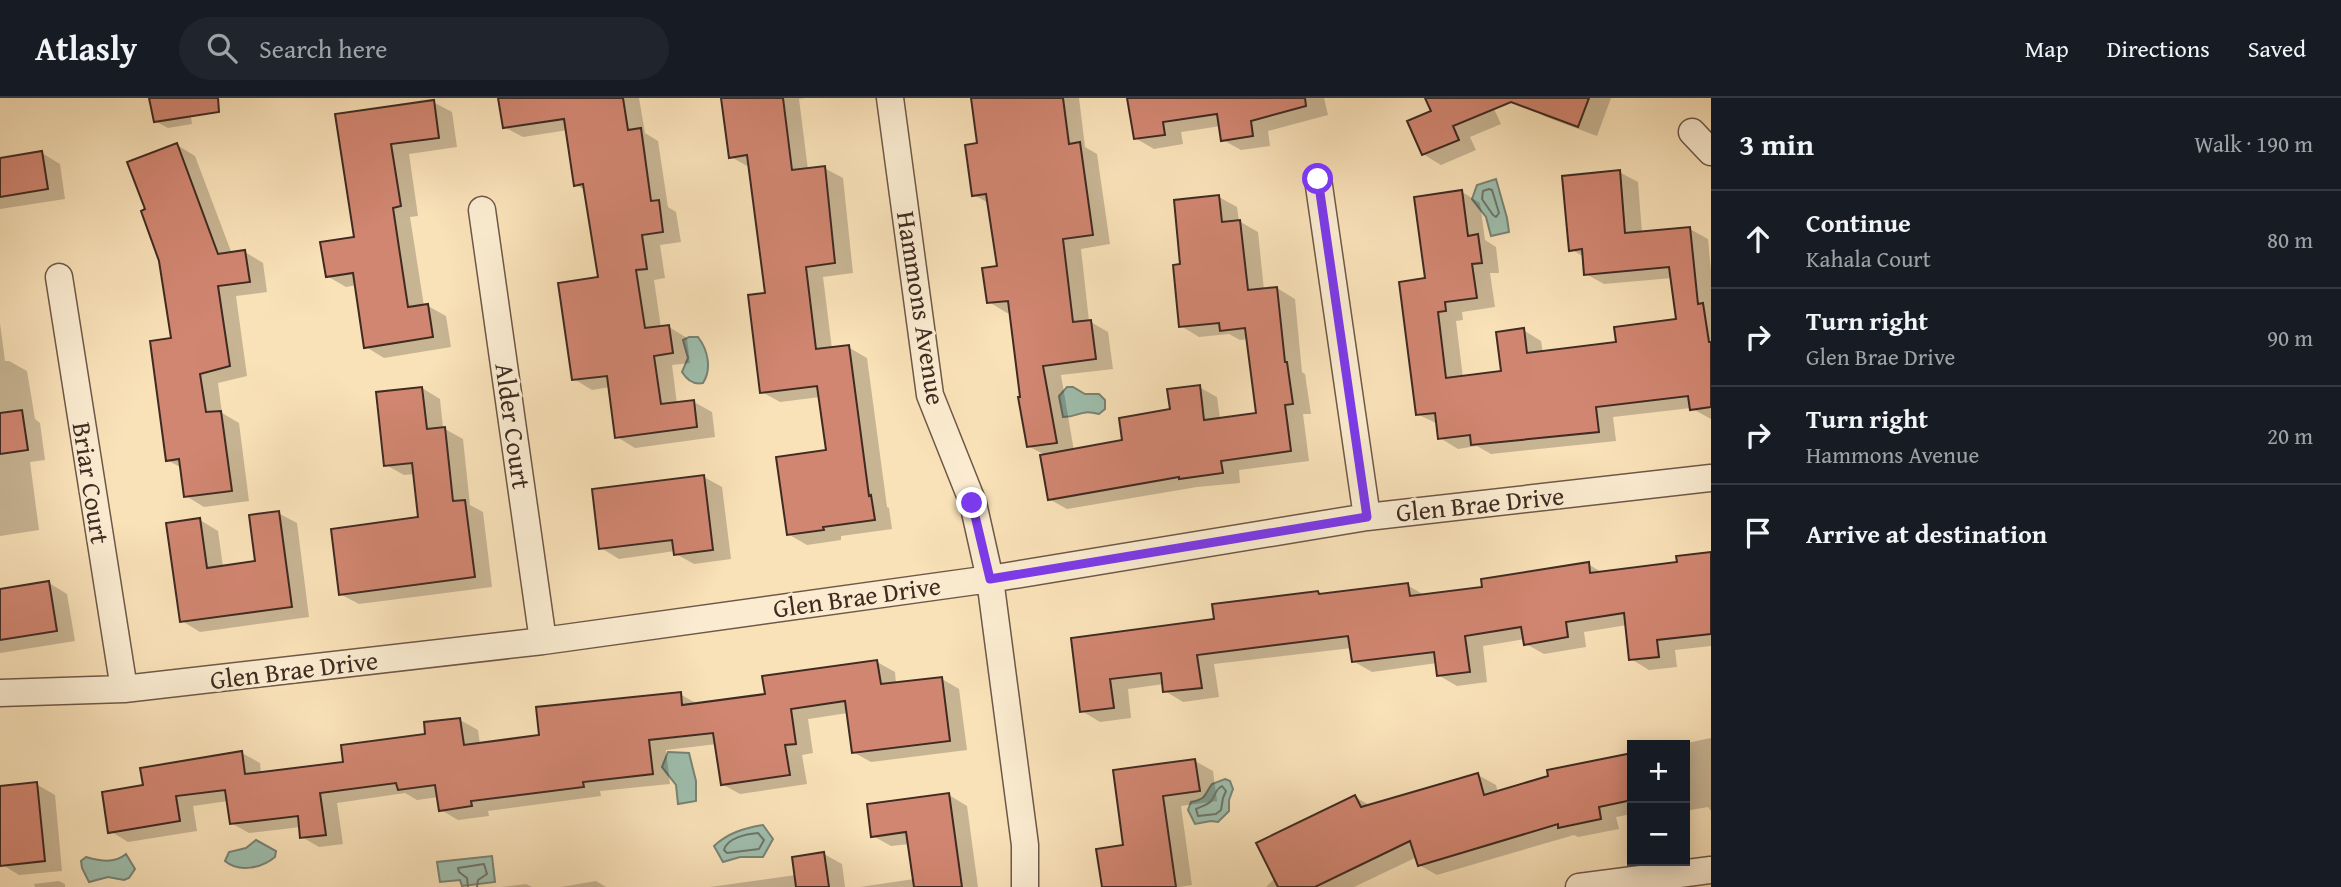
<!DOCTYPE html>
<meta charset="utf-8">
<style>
body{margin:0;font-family:"Gentium Book Plus",serif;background:#20242c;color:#f1f3f6}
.controls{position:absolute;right:21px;bottom:21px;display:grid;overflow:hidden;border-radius:0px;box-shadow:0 4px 18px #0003}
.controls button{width:63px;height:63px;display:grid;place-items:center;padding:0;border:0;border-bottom:2px solid #363941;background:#171b24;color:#f1f3f6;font:35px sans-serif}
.stop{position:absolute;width:21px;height:21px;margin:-16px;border:5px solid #7c3aed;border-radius:50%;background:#fff}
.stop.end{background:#7c3aed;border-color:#fff;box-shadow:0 2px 7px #0008}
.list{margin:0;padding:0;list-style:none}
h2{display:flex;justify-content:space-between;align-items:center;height:91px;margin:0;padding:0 28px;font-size:30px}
h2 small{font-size:23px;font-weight:400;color:#9ea1a6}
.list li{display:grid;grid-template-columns:46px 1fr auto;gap:21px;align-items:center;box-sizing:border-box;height:98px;padding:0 28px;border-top:2px solid #363941}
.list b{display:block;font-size:26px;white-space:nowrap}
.list p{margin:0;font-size:23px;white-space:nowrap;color:#9ea1a6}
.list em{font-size:23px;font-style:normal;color:#9ea1a6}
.icon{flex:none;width:38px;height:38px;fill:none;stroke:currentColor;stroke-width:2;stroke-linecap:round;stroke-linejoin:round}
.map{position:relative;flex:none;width:1711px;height:789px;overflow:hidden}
header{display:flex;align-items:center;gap:42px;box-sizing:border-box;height:98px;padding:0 35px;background:#171b24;border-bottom:2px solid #363941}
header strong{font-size:33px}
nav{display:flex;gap:38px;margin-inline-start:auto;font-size:24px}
.search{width:490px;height:63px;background:#20242c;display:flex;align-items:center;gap:18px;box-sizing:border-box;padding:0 24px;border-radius:38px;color:#9ea1a6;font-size:26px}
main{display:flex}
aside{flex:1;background:#171b24}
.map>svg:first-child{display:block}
</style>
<header>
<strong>Atlasly</strong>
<div class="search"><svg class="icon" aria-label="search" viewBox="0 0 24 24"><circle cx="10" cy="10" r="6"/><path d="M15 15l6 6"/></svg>Search here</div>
<nav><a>Map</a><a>Directions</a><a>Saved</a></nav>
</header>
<main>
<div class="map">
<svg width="1711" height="789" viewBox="0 0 1711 789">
<rect width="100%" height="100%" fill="#f9e1b8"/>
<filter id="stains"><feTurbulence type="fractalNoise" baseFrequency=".00286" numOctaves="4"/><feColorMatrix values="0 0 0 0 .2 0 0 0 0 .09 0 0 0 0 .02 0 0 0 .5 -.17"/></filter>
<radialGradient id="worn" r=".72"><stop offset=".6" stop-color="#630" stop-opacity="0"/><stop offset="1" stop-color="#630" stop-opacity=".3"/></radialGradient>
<path fill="#9ebead" stroke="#788375" stroke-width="2" d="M1496,81l11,39 2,14 -18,4 -5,-19 -14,-18 5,-14z
M689,239h9c10,13 14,32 5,46 -9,2 -16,-3 -21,-11l6,-14 -5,-18z
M1067,289h6l12,7h14l6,6v9l-6,5c-20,-5 -19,3 -36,3l-4,-21z
M668,654l21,1 7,28v20l-18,3 -2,-19 -14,-18z
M1225,681l5,2 3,8 -4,11v11l-11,11 -7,-1 -16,3 -7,-14 3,-8c17,-4 12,-6 21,-18z
M763,727l10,14 -10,18h-23l-17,5 -9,-16c14,-13 30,-18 49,-21z
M256,742l20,11 -1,6c-13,11 -36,16 -50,4l4,-9 17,-4z
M126,756l9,15 -6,9 -5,2 -16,-3 -19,5 -7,-14 -1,-7 5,-4c14,4 28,7 40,-3z
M492,758l3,26 -33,4 -2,-6 -20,2 -3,-20z"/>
<path fill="#0003" d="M151,0h37l4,26 -24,4 -13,-7z
M508,0h131l6,35 13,8 10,66 8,5 5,30 -21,3 5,33 -11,2 7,48 8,-1 18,11 3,25 -18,2 5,39 17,-2 18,10 3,25 -80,11 -18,-11 -7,-50 -18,3 -18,-11 26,-100 -14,-88 -11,-7 -7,-54 -45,7 -19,-10z
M723,0h82l-6,1 9,71 16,-2 19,10 10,95 -30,4 9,72 16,-2 19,11 20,149 2,1 3,21 -51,7v4l-34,5 -19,-11 40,-83 -8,-54 -40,5 -18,-10 5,-98 -18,-127 -18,-10z
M973,0h106l6,49 12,7 13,90 -29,5 8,72 19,11 5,37 -52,6 13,76 50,-9 48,-31 27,-24 18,10 3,22 38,-5 -9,-75 -9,1 -11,-6 -30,3 -18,-11 1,-61 37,-68 18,10 2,14 19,11 6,58 13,-2 18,11 7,73 3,2 6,40h-8l6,47 -70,9 1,13 -43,4 -130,22 -18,-10 -4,-44 -17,-9 -17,-134 -4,1 -18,-11 10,-35 -9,-63 -16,-9 5,-51z
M1129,0h195l4,17 -60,16 2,15 -29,4 -18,-10 -2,-14 -40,6 2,12 -29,5 -19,-11z
M1427,0h62l12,26 -31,13 6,13 -35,15 -18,-11 10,-42z
M1531,0h80l-14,38 -51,-19 -18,-10z
M433,4l19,10 5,35 -48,7 9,62 -8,1 14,89h4l18,10 5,31 -67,11 -18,-11 -9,-62 -11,2 -19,-11 29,-38 -19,-122z
M177,47l18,11 37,98 13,-2 18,11 4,29 -31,4 11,80 -29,7 4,30 17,10 10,78 -45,6 -18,-11 -4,-28 -15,-8 6,-120 -12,-80 -14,-50z
M42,55l18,11 5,35 -65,10v-49z
M1619,74l19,10 4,51 48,-4 18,10 3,32v148l-20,-11 -78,9 3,24 -125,13 -14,-8 -19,3 -18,-11 -2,-14 -21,-10 10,-135 35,-87 18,11 5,37 11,7 3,26h-9l5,34 -33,5 1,8 -7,1 7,57 40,-5 20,-43 18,11 2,12 75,-9 60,-24 -6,-42 -68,6 -18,-10 -2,-17 -13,-8z
M0,225l5,38h4l18,10 8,48 5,4 5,37 -15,2 9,68 -39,6z
M422,290l18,11 3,29 20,11 7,66 13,7 9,75 -133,17 -19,-10 80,-75 -5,-45 -11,1 -18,-10z
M704,379l18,10 9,72 -37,5 -18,-10 -1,-3 -56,8 -18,-11z
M278,415l19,10 12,94 -109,15 -18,-11 18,-101 18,11 5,36 34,-5z
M1711,456v92l-36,4 2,17 -28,3 -18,-11 -4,-34 -43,7 2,15 -42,7 -18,-10 -1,-5 -42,7 4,36 -30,4 -19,-11 -1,-12 -65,9 -19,-11 -1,-13 -138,16 5,33 -36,5 -18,-11 -1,-7 -36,5 3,29 -31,4 -18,-11 -9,-72 143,-19 102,-27 5,3 84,-11 19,11 58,-7 104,-25 15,9 76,-10 -1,-5z
M49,485l18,11 8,47 -75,12v-62z
M877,564l18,10 1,12 46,-5 17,10 8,61 -96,12 -18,-10 -5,-39 -40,6 5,34 -11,2 5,29 -67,10 -18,-10 -5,-40 -51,6 4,34 -70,7 1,5 -113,15 1,5 -31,4 -17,-10 -2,-13 -22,3 -12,-7 -68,10 6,41 -24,3 -17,-10 -1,-10 -52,6 -18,-10 -3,-22 -35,5 4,25 -69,11 -18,-11 35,-44 97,-34 18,10 1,11 84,-10 82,-29 33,-15 18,10 2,14 61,-8 139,-42 19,11 68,-10z
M1711,640v73l-3,-4 -23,4v-66h-8z
M1632,656v60l-16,3 3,12 -41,8 -4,-2 -137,40 -18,-10 -2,-8 -63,30h-88l89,-90 16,9 107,-31 18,10 2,8 52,-16 -1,-6z
M1195,663l18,10 4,30 -36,5 11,79 -13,2h-71l17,-41 -10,-74z
M36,686l19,11 7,76 -43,4 -19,-12v-75z
M949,697l18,11 11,81h-118l54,-8 -4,-35 -19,2 -18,-10z
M824,756l18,10 3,23h-135l86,-12z
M59,783l6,3v3h-30l-1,-3z
M596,783l10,6h-45z
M526,786l6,3h-30z"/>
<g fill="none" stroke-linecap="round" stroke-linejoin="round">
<path stroke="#6e7468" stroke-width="2" d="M1489,91l3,1 7,23 -3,4 -3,-2 -11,-16 1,-8z
M1222,688l4,5 -3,7 -2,12 -5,4 -18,2 -2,-7c6,-3 14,-4 17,-11 4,-6 2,-8 9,-12z
M758,735l6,7 -5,9 -32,4 -3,-3c3,-12 22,-16 34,-17z
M468,789l-1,-9 -8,-6 -1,-4 26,-4 3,10 -9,6 -1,7"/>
</g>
<path fill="#d18671" stroke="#3f2b22" stroke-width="2" d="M149,0h69l1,14 -65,10z
M498,0h125l5,32 13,-2 10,73 8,-1 4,32 -21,3 5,34 -11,1 9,58 24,-3 4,28 -19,3 7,48 33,-4 3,27 -82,11 -8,-62 -35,4 -14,-97 40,-6 -15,-93 -9,2 -10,-67 -61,9z
M721,0h62l9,72 33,-4 10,97 -29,4 10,82 33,-4 20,151 2,-1 4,25 -52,7 1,3 -37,5 -11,-78 50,-7 -9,-64 -57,7 -12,-98 17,-2 -18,-138 -18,3z
M971,0h92l6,46 11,-2 13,93 -30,4 10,83 18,-2 5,39 -53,7 14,77 -30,4 -9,-50h2l-12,-96 -21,2 -5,-35 15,-2 -11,-72 -14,2 -7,-51 12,-2z
M1127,0h178l1,8 -55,15 2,15 -32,5 -4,-27 -54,8 2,13 -31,4z
M1425,0h164l-11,29 -67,-25 -58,24 6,14 -37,15 -15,-34 24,-10z
M434,2l5,38 -48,6 10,62 -8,2 15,99 20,-3 5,33 -69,11 -11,-75 -27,4 -6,-35 34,-5 -19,-123z
M177,45l41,111 27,-4 5,32 -32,4 12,80 -30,8 6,38 15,-1 11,80 -48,6 -5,-38 -13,2 -16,-120 21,-3 -12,-77 -18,-50 4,-2 -18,-47z
M42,53l6,38 -48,8v-39z
M1620,72l5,63 65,-6 8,77 5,-1 6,39h2v65l-21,3 -2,-14 -92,11 3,25 -128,13 -1,-10 -32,4 -3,-26 -19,2 -17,-133 26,-4 -11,-81 48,-7 6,46 10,-2 4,29 -10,1 5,34 -32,4 1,9 -8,1 8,66 55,-7 -5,-39 28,-4 3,25 89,-11 -2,-15 62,-8 -7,-52 -85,8 -2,-26 -13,2 -7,-75z
M1219,97l3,27 18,-2 8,70 29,-3 8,75h2l6,42 -8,1 6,46 -70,10 2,12 -44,6v-2l-131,23 -8,-45 82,-15 -3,-22 51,-9 -3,-20 33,-4 4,35 52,-7 -11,-85 -25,3 -1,-8 -40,4 -6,-62 7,-1 -6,-64z
M422,289l5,42 18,-2 8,74 12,-1 10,77 -136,18 -8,-66 87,-12 -6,-54 -28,3 -8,-74z
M22,312l6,40 -28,4v-41z
M704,377l9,75 -39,5 -2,-15 -73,9 -7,-60z
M279,413l13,96 -112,15 -14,-99 34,-5 7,50 48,-7 -6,-46z
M1711,454v82l-54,6 2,17 -30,3 -5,-47 -58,9 2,15 -44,8 -3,-18 -56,9 5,36 -33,4 -3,-24 -82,10 -4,-26 -151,19 5,33 -39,4 -2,-19 -51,6 4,29 -34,4 -9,-74 143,-19 -2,-15 106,-13 1,3 89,-11 2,13 72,-9 -1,-8 108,-17 1,11 87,-11 -1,-6z
M49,483l8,50 -57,9v-51z
M877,562l4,24 61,-7 8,64 -98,12 -7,-52 -54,8 5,35 -11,1 5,30 -69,10 -8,-52 -64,7 4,34 -70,8 1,5 -113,14 1,5 -33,5 -4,-26 -37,5 -2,-7 -76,10 6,42 -26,3 -2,-22 -68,8 -5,-34 -49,6 4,25 -72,12 -6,-41 41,-7 -3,-17 102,-17 3,23 98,-12 -2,-17 84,-11 -1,-12 36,-4 4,27 75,-10 -3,-28 145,-15 1,13 83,-11 -3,-18z
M1632,655v47l-33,7 2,12 -43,9v-4l-140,42 -8,-25 -95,46h-37l-22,-44 99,-48 6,12 117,-34 6,22 64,-19 -1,-6z
M1195,661l5,32 -37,5 13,91h-74l-6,-38 27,-4 -10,-75z
M37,684l8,79 -45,5v-80z
M949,695l13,94h-48l-8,-55 -35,5 -4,-33z
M824,754l5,35h-33l-4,-30z"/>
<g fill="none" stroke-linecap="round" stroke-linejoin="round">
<g stroke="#6e5848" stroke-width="29">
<path id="minor" d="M890,0l40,297 43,108 17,76 35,266v42
M1692,34l19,20
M1318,81l49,338
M482,112l61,431
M59,179l65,412
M0,595l124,-4 419,-48 447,-62 377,-62 344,-39
M1579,789l132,-17"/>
</g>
<use href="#minor" stroke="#fbecd1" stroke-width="26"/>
</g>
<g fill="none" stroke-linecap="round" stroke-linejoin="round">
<path stroke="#7c3aed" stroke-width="9" d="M972,405l18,76 377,-62 -49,-338"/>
</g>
<g text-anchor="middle" stroke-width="6" stroke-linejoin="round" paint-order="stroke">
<g font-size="26" fill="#3f2b22" stroke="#fbecd1">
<text transform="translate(921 210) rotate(81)" y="9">Hammons Avenue</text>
<text transform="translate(513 328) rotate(82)" y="9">Alder Court</text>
<text transform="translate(91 385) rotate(81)" y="9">Briar Court</text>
<text transform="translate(1480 406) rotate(-6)" y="9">Glen Brae Drive</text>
<text transform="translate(857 499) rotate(-8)" y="9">Glen Brae Drive</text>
<text transform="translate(294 572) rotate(-7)" y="9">Glen Brae Drive</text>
</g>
</g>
<rect width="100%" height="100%" filter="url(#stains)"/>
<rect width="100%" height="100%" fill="url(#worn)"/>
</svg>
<div class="controls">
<button>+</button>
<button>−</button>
</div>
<div class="stop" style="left:1318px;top:81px"></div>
<div class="stop end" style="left:972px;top:405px"></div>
</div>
<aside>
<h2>3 min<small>Walk · 190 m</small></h2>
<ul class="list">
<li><svg class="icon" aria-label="ahead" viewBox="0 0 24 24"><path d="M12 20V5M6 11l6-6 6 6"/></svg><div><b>Continue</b><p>Kahala Court</p></div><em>80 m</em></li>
<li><svg class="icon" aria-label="right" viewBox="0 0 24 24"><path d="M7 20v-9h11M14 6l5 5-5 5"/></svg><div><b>Turn right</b><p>Glen Brae Drive</p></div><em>90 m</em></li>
<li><svg class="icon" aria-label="right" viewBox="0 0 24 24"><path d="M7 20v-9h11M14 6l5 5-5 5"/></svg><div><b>Turn right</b><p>Hammons Avenue</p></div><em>20 m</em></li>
<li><svg class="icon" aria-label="arrive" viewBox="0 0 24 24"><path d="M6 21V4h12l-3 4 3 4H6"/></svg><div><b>Arrive at destination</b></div></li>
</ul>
</aside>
</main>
